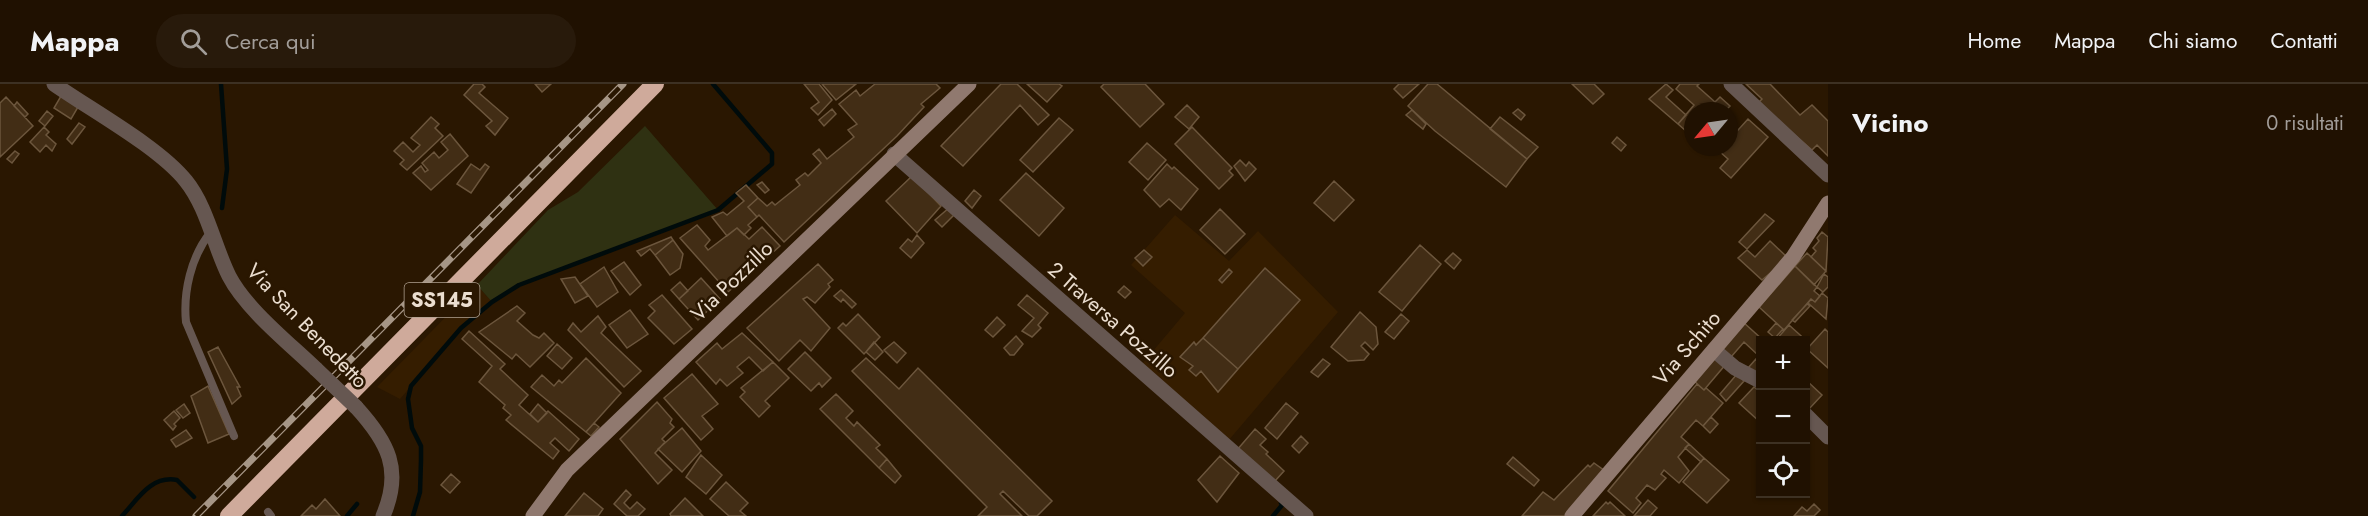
<!DOCTYPE html>
<html lang="it">
<meta charset="utf-8">
<style>
body{margin:0;font-family:Jost,sans-serif;background:#281a0b;color:#f1f3f6}
.controls{position:absolute;right:18px;bottom:18px;display:grid;overflow:hidden;border-radius:0px;box-shadow:0 2px 4px #0004}
.controls button{width:54px;height:54px;display:grid;place-items:center;padding:0;border:0;border-bottom:2px solid #3d3123;background:#201101;color:#f1f3f6;font:30px sans-serif}
.compass{position:absolute;left:1684px;top:18px;width:54px;height:54px;border-radius:50%;background:#201101;box-shadow:0 2px 4px #0004;rotate:241deg}
.list{margin:0;padding:0;list-style:none}
h2{display:flex;justify-content:space-between;align-items:center;height:78px;margin:0;padding:0 24px;font-size:26px}
h2 small{font-size:20px;font-weight:400;color:#a29d99}
.icon{flex:none;width:33px;height:33px;fill:none;stroke:currentColor;stroke-width:2;stroke-linecap:round;stroke-linejoin:round}
.map{position:relative;flex:none;width:1828px;height:432px;overflow:hidden}
header{display:flex;align-items:center;gap:36px;box-sizing:border-box;height:84px;padding:0 30px;background:#201101;border-bottom:2px solid #3d3123}
header strong{font-size:28px}
nav{display:flex;gap:33px;margin-inline-start:auto;font-size:21px}
.search{width:420px;height:54px;background:#281a0b;display:flex;align-items:center;gap:15px;box-sizing:border-box;padding:0 21px;border-radius:33px;color:#a29d99;font-size:22px}
main{display:flex}
aside{flex:1;background:#201101}
.map>svg:first-child{display:block}
</style>
<header>
<strong>Mappa</strong>
<div class="search"><svg class="icon" aria-label="search" viewBox="0 0 24 24"><circle cx="10" cy="10" r="6"/><path d="M15 15l6 6"/></svg>Cerca qui</div>
<nav><a>Home</a><a>Mappa</a><a>Chi siamo</a><a>Contatti</a></nav>
</header>
<main>
<div class="map">
<svg width="1828" height="432" viewBox="0 0 1828 432">
<rect width="100%" height="100%" fill="#2a1701"/>
<path fill="#351d00" d="M1175,131l54,46 29,-30 80,81 -110,129 -86,-77 43,-51 -54,-48z
M477,201l15,17 -31,26 -61,71 -23,-12z"/>
<path fill="#2f3112" d="M645,42l73,84 -198,74 -28,18 -15,-17 71,-75 30,-18z"/>
<g fill="none" stroke-linecap="round" stroke-linejoin="round">
<path stroke="#000b0b" stroke-width="4.5" d="M221,0l6,85 -5,39
M122,432c15,-16 29,-41 55,-36l17,17
M347,432l10,-12
M413,432l7,-24 1,-32v-14l-9,-18 -4,-29 3,-13 50,-58 31,-26 27,-17 199,-75 54,-46v-11l-59,-69
M1273,432l10,-12 -2,-1"/>
</g>
<path fill="#422d15" stroke="#6c563d" stroke-width="1.5" d="M474,0h8l3,3 -6,6 29,25 -13,17 -9,-9 6,-5 -28,-26z
M535,0h16l-9,8z
M804,0h15l13,16 -14,15 -7,-7 8,-6z
M822,0h34l-20,16z
M875,0h61l4,4 -19,16 3,3 -27,29 -113,106 -25,-27 -2,2 -9,-10 10,-9 9,8 5,-4 3,3 25,-20 -4,-5 9,-7 3,3 13,-13 -8,-9 6,-5 8,10 27,-22 -6,-7 9,-6 -18,-20 17,-14 4,6z
M1001,0h16l32,31 -11,10 -18,-20 -57,61 -22,-20z
M1027,0h32l3,2 -15,16z
M1104,0h41l19,20 -24,23 -39,-40z
M1399,0h20l-16,14 -9,-9z
M1428,0h9l90,75 -21,28 -71,-56 -27,-25z
M1572,0h22l10,10 -11,10z
M1666,0l7,6 -7,7 20,18 -8,9 -29,-25z
M1680,0h19l-2,2 18,16 5,-5 10,9 -5,5h-32v26l-15,-13 16,-19 -18,-16z
M1746,0h24l30,31 12,-10 16,16v35l-11,-11 -5,5 -54,-47 4,-4z
M61,12l17,11 -7,12 -17,-11z
M6,13l27,29 -33,31v-54z
M17,18l11,12 -3,3 -11,-11z
M1187,21l12,12 -10,12 -14,-12z
M832,25l4,5 -12,12 -5,-6z
M1518,25l7,6 -4,5 -8,-7z
M1412,26l14,14 -3,5 -17,-14z
M47,27l6,5 -8,10 -6,-5z
M431,33l8,7 -4,4 8,8 -36,34 -7,-6 4,-4 -10,-9 9,-9 10,10 7,-7 -9,-7z
M1500,33l38,30 -11,12 -37,-30z
M1059,34l14,12 -40,42 -13,-12z
M1748,35l20,18 -37,41 -11,-10 8,-9 -9,-8 4,-4h6v-7z
M79,39l6,4 -13,17 -5,-5z
M44,43l5,5 -3,3 10,9 -4,7 -6,-6 -6,7 -10,-10z
M1192,43l40,41 -3,3 4,4 -14,14 -44,-45z
M450,50l18,22 -37,34 -18,-17 8,-7 4,6 3,-2 -6,-7 12,-11 5,6 9,-8 -7,-8z
M1617,53l9,8 -5,6 -9,-8z
M1147,59l19,17 -18,20 -19,-18z
M15,67l4,3 -7,9 -5,-4z
M1240,76l6,6 3,-4 7,7 -11,12 -11,-15z
M471,80l9,6 5,-6 4,3 -18,26 -14,-9z
M1167,80l5,5 2,-2 24,22 -17,21 -12,-11 -9,8 -16,-17z
M1026,89l38,35 -25,28 -39,-36z
M912,92l29,30 -24,27 -31,-32z
M1334,97l20,19 -20,21 -20,-18z
M762,98l7,8 -4,3 -8,-8z
M746,101l12,13 -10,9 9,10 -9,8 3,3 -7,7 -7,-7 -10,8 -15,-19 11,-5 4,3 17,-14 -8,-8z
M974,106l7,6 -9,12 -7,-7z
M950,123l6,6 -14,14 -7,-7z
M1220,125l25,25 -20,20 -25,-24z
M1765,130l9,7 -27,28 -8,-7z
M697,141l13,15 -5,6 3,4 29,-22 12,11 13,-12 18,19 -52,46 -48,-54z
M1822,148l6,5 -2,34 -15,-14 5,-6 -3,-3 6,-7 -2,-3z
M917,151l7,8 -13,15 -11,-10 8,-9 4,3z
M671,153l2,3 -18,15 -5,-6 -9,7 -4,-5z
M673,156l10,14 -3,14 -10,7 -15,-20z
M1770,157l18,17 -26,22 -24,-22 9,-8 8,7z
M1420,161l21,19 -39,47 -23,-19z
M1144,166l8,7 -9,9 -8,-8z
M1453,169l8,7 -7,9 -9,-8z
M1807,169l19,18 -12,14 -19,-19z
M624,178l17,23 -11,10 -19,-24z
M818,180l15,16 -5,4 2,3 -15,16 -8,-6 -4,2 27,29 -19,23 -11,-11 -21,21 -32,-33z
M1795,182l22,21 -3,4 6,5 -5,6 -4,-3 -27,31 -25,-23z
M604,183l14,25 -21,15 -17,-23z
M1265,184l35,32 -62,69 -35,-31z
M1229,185l3,3 -10,11 -3,-3z
M1824,190l4,3v10l-5,5 -6,-5z
M575,193l13,19 -13,7 -14,-24z
M701,194l19,21 -22,21 -19,-21z
M680,198l8,9 -9,8 -8,-9z
M1124,202l7,6 -6,6 -7,-6z
M841,206l15,14 -4,4 -9,-9 -2,3 -7,-6z
M1822,209l6,5 -2,21 -18,-16 3,-4 4,3z
M662,211l30,34 -18,15 -26,-26 7,-7 -6,-6z
M1027,211l21,18 -10,12 3,3 -9,9 -10,-6 12,-13 -16,-13z
M1807,220l3,2 -15,16 -3,-2z
M517,222l8,7 -8,8 16,14 6,3 5,-5 10,10 -24,24 -14,-13 -4,5 -33,-27z
M630,226l18,24 -21,14 -18,-23z
M1360,228l16,15 2,17 -5,6 -8,-8 -4,4 8,8 -5,6 -16,1 -17,-14z
M858,230l22,23 -16,17 -26,-26 5,-5 3,3z
M1401,230l8,7 -15,18 -9,-7z
M598,232l8,11 -5,6 40,38 -17,16 -56,-57 5,-7 8,9z
M997,233l8,8 -12,12 -8,-7z
M1743,238l20,18h-3v24l-4,-5 3,-3 -15,-14 -13,15 -11,-10z
M1776,239l7,6 -8,9 -7,-6z
M1789,241l20,18 -3,4v-7h-30z
M1825,245l3,3v36l-21,-19z
M469,247l36,33 -5,5 28,26 -9,10 19,17 10,-11 31,28 -10,12 -14,-13 -5,5 9,8 -6,8 -47,-39 5,-5 -8,-7 2,-3 -26,-23 13,-16 -30,-27z
M742,249l31,29 -10,9 -14,-14 -12,10 6,6 -16,13 -7,-7 -4,5 -20,-22 21,-19 5,6z
M1016,252l7,8 -9,11h-4l-6,-7z
M1203,254l35,31 -20,23 -17,-21 -5,5 -7,-6 4,-4 -13,-9 14,-15 2,3z
M874,258l9,10 -8,8 -9,-8z
M894,258l12,11 -9,10 -13,-13z
M557,260l15,14 -10,11 -15,-13z
M218,263l22,40h-3l4,9 -9,8 -24,-52z
M805,268l26,26 -9,9 -3,-4 -8,8 -23,-22z
M1715,271l11,9 -22,26 -11,-10z
M586,274l35,35 -35,39 -55,-45 11,-12 12,11 5,-6 3,3z
M866,274l33,31 19,-21 134,133 -15,15h-8l-26,-25 -3,3 22,22h-44l9,-9 -135,-136z
M1323,275l7,5 -12,13 -7,-5z
M1756,275l4,5v7l-4,5 -8,-8z
M773,278l16,16 -24,23 5,5 -11,11 -19,-20 5,-5 -4,-4z
M692,290l26,30 -16,12 11,13 -12,11 -37,-42z
M1737,290l7,7 -18,20 -6,-7z
M1806,296l16,15 -13,14 -3,-3z
M1697,300l7,6 2,-2 17,15 -20,23 -7,-6 -15,17 8,7 -11,13 11,14 -10,12 -15,-13 -3,4 5,4 -11,12 -8,-5 -11,13 5,5 -8,10 -25,-22z
M208,302l21,48 -21,9 -17,-47z
M1754,303l6,5 -1,29 -20,-18z
M836,310l17,17 -7,7 8,8 3,-4 23,23 -4,3 11,11 -8,9 -59,-59z
M657,318l15,17 -2,4 4,4 -12,12 3,3 -10,11 17,17 -14,14 -38,-45z
M1286,319l12,10 -21,26 -12,-11z
M184,320l6,9 -7,5 -7,-8z
M538,320l9,9 -9,9 -8,-8z
M174,327l6,7 -6,6 2,2 -3,4 -9,-10z
M1711,333l7,7 -8,9 -7,-7z
M594,339l5,4 -8,9 -5,-4z
M682,344l19,23 -19,21 -24,-23z
M1255,345l11,10 -6,6 8,7 -2,2 18,17 -9,10 -38,-31z
M186,346l6,8 -16,9 -5,-7z
M1301,352l7,7 -9,10 -7,-7z
M1689,360l15,14 -3,4 -16,-14z
M701,371l21,20 -16,19 -20,-17z
M1220,372l19,17 -22,29 -19,-22z
M1513,373l26,23 -5,6 -27,-22z
M1704,374l25,22 -22,23 -24,-21z
M887,375l14,17 -6,7 -16,-15z
M1594,379l11,8 -38,45h-45l21,-24 11,8 34,-35 2,2z
M451,390l9,8 -10,11 -9,-8z
M726,398l22,21 -8,8 6,5h-17l-19,-17z
M626,406l5,5 -7,8 6,6 7,-7 8,7 -7,7h-11l-13,-12z
M584,409l19,16 -5,7h-33z
M685,414l18,18h-32l-1,-2z
M325,415l15,17h-39l11,-11 4,4z
M1648,416l9,8 -7,8h-16z
M1606,418l2,2 2,-2 15,14h-32z
M1814,420l6,6 -6,6h-20l8,-9 5,4z"/>
<g fill="none" stroke-linecap="round" stroke-linejoin="round">
<path stroke="#665751" stroke-width="8" d="M210,149c-19,24 -27,59 -24,89l48,114
M268,428l3,4"/>
<path stroke="#665751" stroke-width="15" d="M54,0c37,26 105,63 132,97 21,26 28,65 43,95 17,33 60,67 87,93
M1731,0l97,91
M894,70l412,362
M1714,266l21,18 25,13
M356,323c32,35 47,63 27,109
M1806,331l22,22"/>
<path stroke="#90796f" stroke-width="15" d="M533,432l34,-46 402,-386
M1572,432l221,-259 35,-54"/>
<path stroke="#cfaa9b" stroke-width="18" d="M229,432l426,-432"/>
<g stroke="#a69686" stroke-width="7">
<path id="rail" d="M196,432l427,-432"/>
</g>
<use href="#rail" stroke="#2a1701" stroke-width="4.5" stroke-dasharray="14" stroke-linecap="butt"/>
<path stroke="#665751" stroke-width="15" d="M316,285l40,38"/>
</g>
<g text-anchor="middle" stroke-width="5" stroke-linejoin="round" paint-order="stroke">
<rect fill="#2a1701" stroke="#b1a292" stroke-width="1.5" x="404.5" y="199" width="75" height="34" rx="4.5"/>
<g font-size="20" font-weight="bold" fill="#ebded0">
<text x="442" y="223">SS145</text>
</g>
<g font-size="21" fill="#ebded0" stroke="#2a1701">
<text transform="translate(732 197) rotate(-44)" y="7">Via Pozzillo</text>
<text transform="translate(1113 236) rotate(41)" y="7">2 Traversa Pozzillo</text>
<text transform="translate(307 242) rotate(46)" y="7">Via San Benedetto</text>
<text transform="translate(1687 264) rotate(-49)" y="7">Via Schito</text>
</g>
</g>
</svg>
<div class="controls">
<button>+</button>
<button>−</button>
<button><svg class="icon" aria-label="locate" viewBox="0 0 24 24"><circle cx="12" cy="12" r="6"/><path d="M12 2v4M12 18v4M2 12h4M18 12h4"/></svg></button>
</div>
<svg class="compass" viewBox="-18 -18 36 36"><path d="M0-13l5 13h-10z" fill="#e53935"/><path d="M0 13l5-13h-10z" fill="#a29d99"/></svg>
</div>
<aside>
<h2>Vicino<small>0 risultati</small></h2>
<ul class="list">
</ul>
</aside>
</main>
